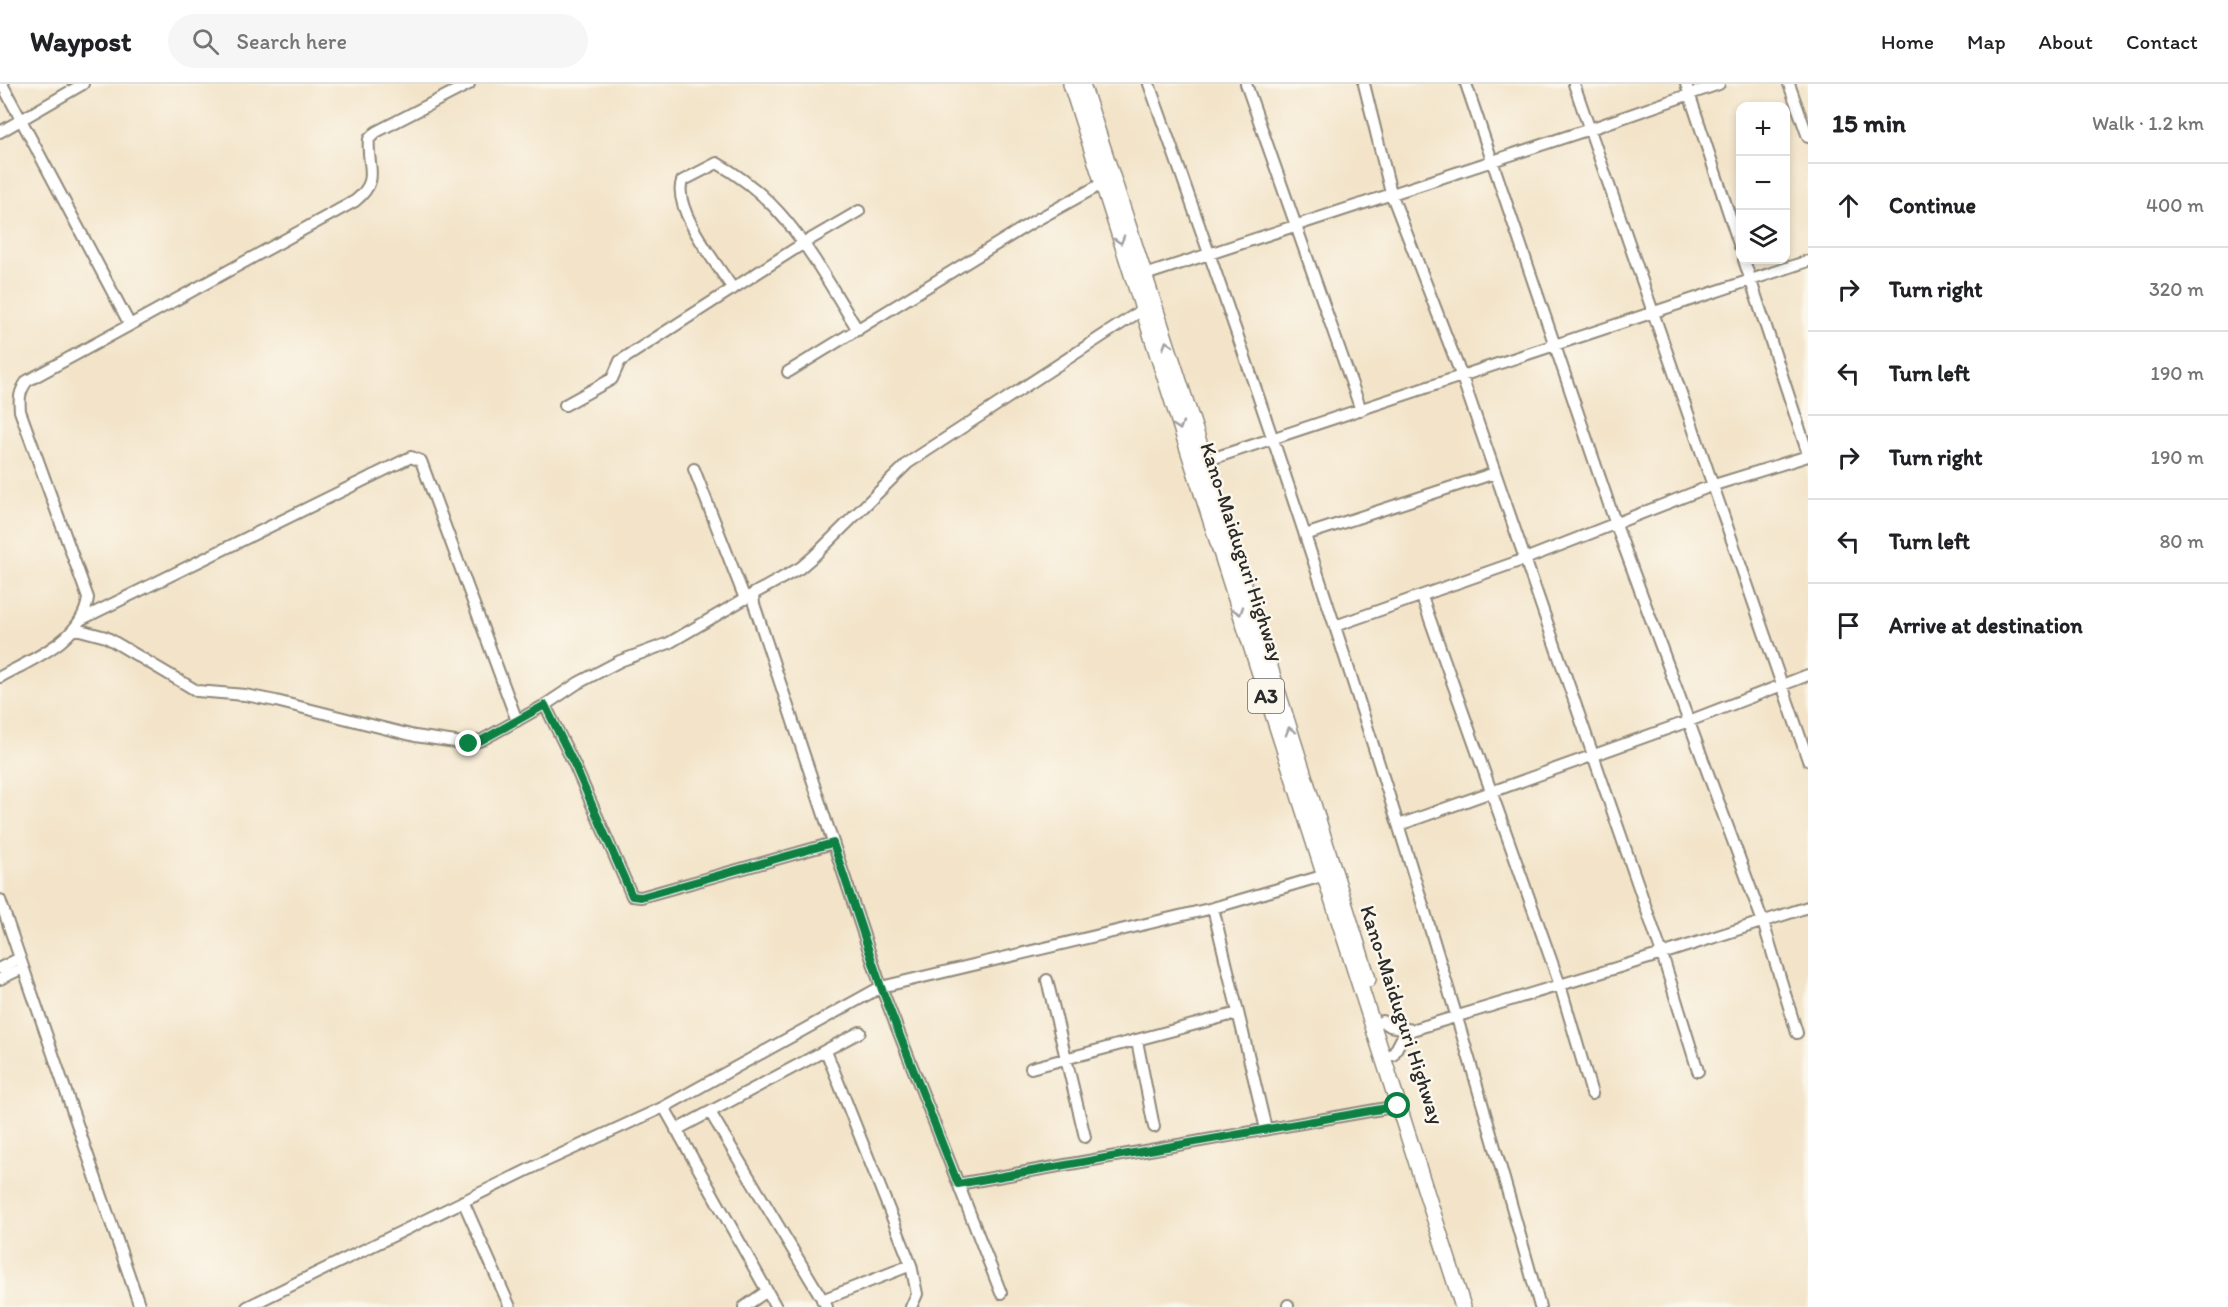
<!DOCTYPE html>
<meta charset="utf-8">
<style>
body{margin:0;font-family:Itim,sans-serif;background:#f6f6f6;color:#202124}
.controls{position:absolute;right:18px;top:18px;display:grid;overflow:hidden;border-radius:12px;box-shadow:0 3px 9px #0003}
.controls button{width:54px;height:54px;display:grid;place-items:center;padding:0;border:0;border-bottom:2px solid #e0e0e0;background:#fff;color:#202124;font:30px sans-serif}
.stop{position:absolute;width:18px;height:18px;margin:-14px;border:4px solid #0b8043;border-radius:50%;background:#fff}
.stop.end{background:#0b8043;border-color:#fff;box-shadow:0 2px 6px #0008}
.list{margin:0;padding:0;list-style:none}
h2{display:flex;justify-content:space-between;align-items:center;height:78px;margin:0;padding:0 24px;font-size:26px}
h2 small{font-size:20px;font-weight:400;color:#757577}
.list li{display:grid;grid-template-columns:39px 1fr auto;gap:18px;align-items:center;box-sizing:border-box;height:84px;padding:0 24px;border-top:2px solid #e0e0e0}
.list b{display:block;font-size:22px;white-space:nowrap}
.list em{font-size:20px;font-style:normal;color:#757577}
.icon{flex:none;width:33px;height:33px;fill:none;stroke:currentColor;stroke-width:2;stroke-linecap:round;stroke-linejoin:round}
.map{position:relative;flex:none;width:1808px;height:1223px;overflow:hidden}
header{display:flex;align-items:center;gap:36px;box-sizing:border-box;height:84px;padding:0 30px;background:#fff;border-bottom:2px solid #e0e0e0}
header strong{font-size:28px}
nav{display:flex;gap:33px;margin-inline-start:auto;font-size:21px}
.search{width:420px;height:54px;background:#f6f6f6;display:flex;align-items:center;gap:15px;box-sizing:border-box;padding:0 21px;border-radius:33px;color:#757577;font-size:22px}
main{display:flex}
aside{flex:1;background:#fff}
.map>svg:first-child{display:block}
</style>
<header>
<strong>Waypost</strong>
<div class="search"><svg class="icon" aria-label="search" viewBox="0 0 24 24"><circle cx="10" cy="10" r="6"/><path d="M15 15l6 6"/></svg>Search here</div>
<nav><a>Home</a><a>Map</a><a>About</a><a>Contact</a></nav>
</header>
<main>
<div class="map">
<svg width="1808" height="1223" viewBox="0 0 1808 1223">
<rect width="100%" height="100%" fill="#fbf7ec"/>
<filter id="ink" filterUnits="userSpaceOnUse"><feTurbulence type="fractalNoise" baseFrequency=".0167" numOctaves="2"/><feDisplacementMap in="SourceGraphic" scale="12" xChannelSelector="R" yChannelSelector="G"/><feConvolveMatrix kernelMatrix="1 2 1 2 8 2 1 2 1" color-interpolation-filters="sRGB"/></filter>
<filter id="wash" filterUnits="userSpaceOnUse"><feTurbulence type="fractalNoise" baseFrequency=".008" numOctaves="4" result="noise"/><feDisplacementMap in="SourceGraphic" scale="24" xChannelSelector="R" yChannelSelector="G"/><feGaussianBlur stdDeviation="1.35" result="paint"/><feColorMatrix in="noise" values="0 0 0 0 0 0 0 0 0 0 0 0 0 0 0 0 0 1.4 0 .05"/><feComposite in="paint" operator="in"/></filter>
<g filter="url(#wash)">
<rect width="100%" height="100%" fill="#f3e4c9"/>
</g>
<g filter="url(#ink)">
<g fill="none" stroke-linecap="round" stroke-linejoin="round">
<g stroke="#8f887a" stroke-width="14">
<path id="minor" d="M1149,0c145,403 277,810 391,1223
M1246,0l115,326
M1364,0l27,109 71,184 200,577 36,117
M1466,0l150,441 147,397 34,111
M1574,0l234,676
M1686,0l54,163
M1789,0l19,53
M0,48l83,-48
M1744,176l64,194
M1145,191l445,-146 129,-45
M733,205c-16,-25 -61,-80 -51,-108l35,-18c72,40 99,101 141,167
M130,241l225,-124c27,-22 11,-34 14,-62l7,-7 93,-48
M788,288l243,-149 76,-42
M565,321l47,-26 8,-18 184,-118 55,-32
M1199,379l609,-202
M694,385l51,130
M1305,451l190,-62
M1422,513l138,388 32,109
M82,535l329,-162 10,4 96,260
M1335,542l190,-67 186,-73 97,-30
M76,545l30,8 91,54 48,4 31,6 139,35 54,8 13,-4 63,-35 33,-22 42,-22 49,-18 84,-49
M0,593c33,-18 83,-38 88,-79l-68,-187c-1,-12 -1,-19 7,-30l103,-56 -128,-241
M545,621l30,61 57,130 9,1 192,-54
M1399,741l290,-104 119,-46
M0,816l140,407
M1213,824l53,221
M0,884l20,-10
M0,895l23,-11
M1047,896l38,157
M1382,937l8,5 22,4
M1137,957l17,86
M826,967l85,214 6,29 -6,13
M1393,971l10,-19 9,-6 250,-76 146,-47
M1031,984l207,-55
M664,1023l112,200
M710,1028l117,195
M676,1046l184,-98
M958,1100l440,-78
M463,1117l47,106
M1001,1209l-120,-306 -127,-383 -1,-10 47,-26 14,-12 94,-93 234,-153
M822,1216l89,-35
M1288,1221v2
M247,1223l297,-145 120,-55 217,-120 332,-79 116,-34
M744,1223l23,-16"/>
</g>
<g stroke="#8f887a" stroke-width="18">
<path id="highway" d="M1071,0l392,1223
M1082,0l123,377 163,518"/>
</g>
<use href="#minor" stroke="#fff" stroke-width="10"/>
<use href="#highway" stroke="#fff" stroke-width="15"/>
</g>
<defs><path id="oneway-chevron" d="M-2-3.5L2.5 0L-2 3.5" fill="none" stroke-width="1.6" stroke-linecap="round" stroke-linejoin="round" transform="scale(1.5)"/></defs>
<g stroke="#a0a0a0">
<use href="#oneway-chevron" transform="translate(1120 156) rotate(73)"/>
<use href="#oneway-chevron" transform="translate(1167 261) rotate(-108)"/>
<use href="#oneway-chevron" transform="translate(1179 342) rotate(72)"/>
<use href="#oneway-chevron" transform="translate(1239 527) rotate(72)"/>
<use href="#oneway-chevron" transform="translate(1290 647) rotate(-107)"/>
</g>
</g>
<g fill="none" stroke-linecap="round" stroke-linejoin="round" filter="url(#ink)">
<path stroke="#0b8043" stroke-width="8" d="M469,660l13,-4 63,-35 30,61 57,130 9,1 192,-54 48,144 77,197 440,-78"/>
</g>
<g text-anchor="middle" stroke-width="5" stroke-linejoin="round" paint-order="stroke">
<rect fill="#fbf7ec" stroke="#696865" stroke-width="1.5" x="1248" y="595" width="36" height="34" rx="4.5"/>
<g font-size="20" font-weight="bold" fill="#2b2b2b">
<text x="1266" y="619">A3</text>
</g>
<g font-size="21" fill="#2b2b2b" stroke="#fbf7ec">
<text transform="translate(1242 468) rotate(72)" y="7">Kano-Maiduguri Highway</text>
<text transform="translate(1402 931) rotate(72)" y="7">Kano-Maiduguri Highway</text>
</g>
</g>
</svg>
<div class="controls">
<button>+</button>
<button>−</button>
<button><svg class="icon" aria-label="layers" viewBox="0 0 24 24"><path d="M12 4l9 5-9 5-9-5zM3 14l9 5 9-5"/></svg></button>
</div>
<div class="stop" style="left:1398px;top:1022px"></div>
<div class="stop end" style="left:469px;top:660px"></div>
</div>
<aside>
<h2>15 min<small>Walk · 1.2 km</small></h2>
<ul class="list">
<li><svg class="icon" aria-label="ahead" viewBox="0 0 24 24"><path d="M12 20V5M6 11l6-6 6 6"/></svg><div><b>Continue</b></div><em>400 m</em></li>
<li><svg class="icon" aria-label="right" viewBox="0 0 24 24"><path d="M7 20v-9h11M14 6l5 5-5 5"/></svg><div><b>Turn right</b></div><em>320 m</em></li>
<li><svg class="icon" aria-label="left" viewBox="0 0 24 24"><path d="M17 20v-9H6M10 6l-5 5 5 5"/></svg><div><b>Turn left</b></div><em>190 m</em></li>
<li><svg class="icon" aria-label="right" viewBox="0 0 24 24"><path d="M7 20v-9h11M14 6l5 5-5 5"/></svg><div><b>Turn right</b></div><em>190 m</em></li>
<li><svg class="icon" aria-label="left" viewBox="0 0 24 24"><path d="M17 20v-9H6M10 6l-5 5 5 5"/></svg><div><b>Turn left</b></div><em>80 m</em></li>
<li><svg class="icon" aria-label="arrive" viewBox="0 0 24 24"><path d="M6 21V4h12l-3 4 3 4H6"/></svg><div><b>Arrive at destination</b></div></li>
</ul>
</aside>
</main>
